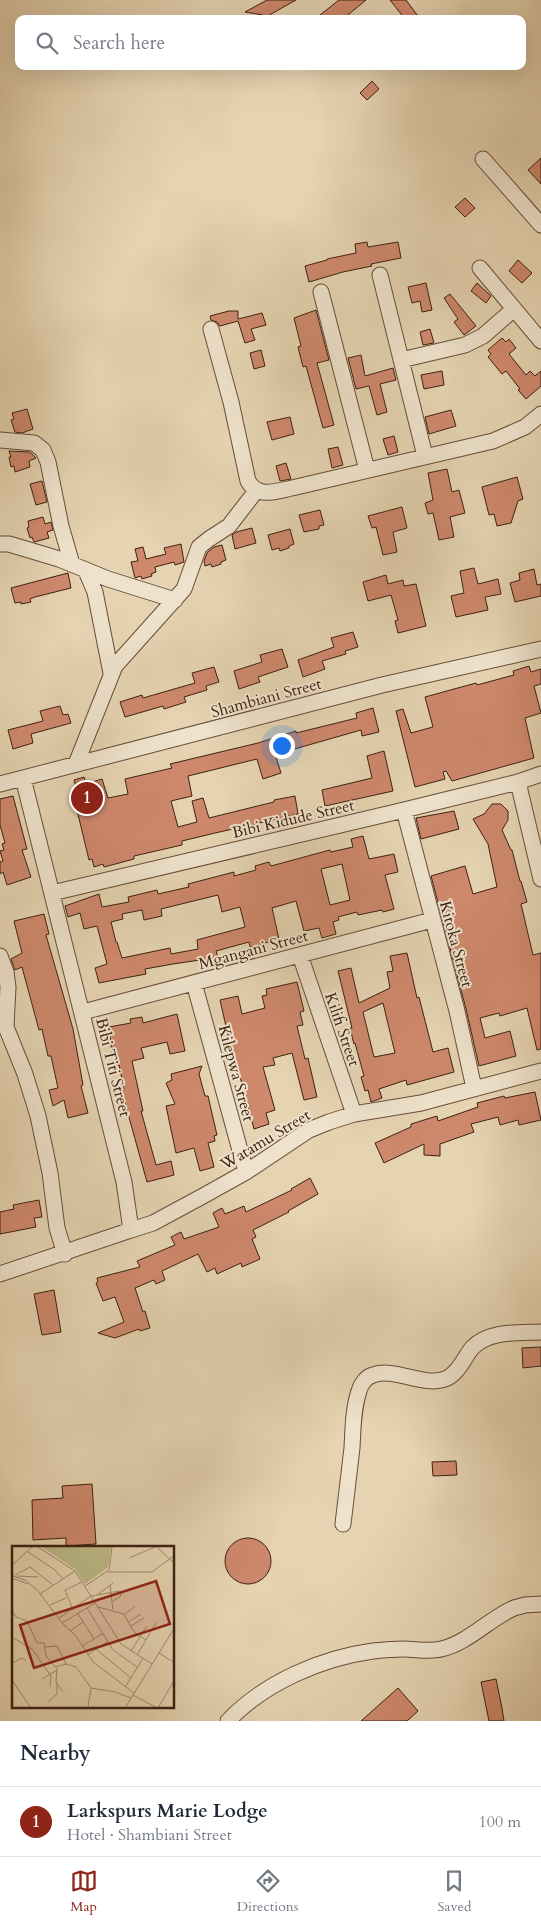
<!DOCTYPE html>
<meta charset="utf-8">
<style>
body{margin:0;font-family:Cardo,serif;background:#f2f2f3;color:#1f2937}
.you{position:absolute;left:281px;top:745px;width:18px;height:18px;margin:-12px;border:4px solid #fff;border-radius:50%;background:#1a73e8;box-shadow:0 0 0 8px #1a73e833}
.badge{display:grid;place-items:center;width:32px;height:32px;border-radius:50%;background:#8f2418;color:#fff;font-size:16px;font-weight:700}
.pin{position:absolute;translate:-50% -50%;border:2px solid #fff;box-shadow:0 1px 5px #0006}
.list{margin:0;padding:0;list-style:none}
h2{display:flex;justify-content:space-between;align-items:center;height:65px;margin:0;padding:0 20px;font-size:21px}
h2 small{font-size:16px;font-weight:400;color:#747a83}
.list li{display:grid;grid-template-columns:32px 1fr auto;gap:15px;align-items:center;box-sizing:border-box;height:70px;padding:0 20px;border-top:1px solid #e0e1e3}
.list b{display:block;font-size:19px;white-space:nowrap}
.list p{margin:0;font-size:16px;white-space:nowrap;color:#747a83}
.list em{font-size:16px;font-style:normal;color:#747a83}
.icon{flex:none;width:28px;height:28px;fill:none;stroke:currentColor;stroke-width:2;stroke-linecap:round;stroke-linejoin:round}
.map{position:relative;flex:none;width:541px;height:1721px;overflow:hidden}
.search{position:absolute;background:#fff;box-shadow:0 5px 20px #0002;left:15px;right:15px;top:15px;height:55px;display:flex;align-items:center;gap:12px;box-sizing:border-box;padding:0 18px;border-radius:10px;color:#747a83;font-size:19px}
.sheet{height:135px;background:#fff}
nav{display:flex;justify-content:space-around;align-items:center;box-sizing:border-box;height:70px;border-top:1px solid #e0e1e3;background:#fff;font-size:14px;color:#747a83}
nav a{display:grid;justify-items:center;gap:2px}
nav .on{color:#8f2418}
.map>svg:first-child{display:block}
</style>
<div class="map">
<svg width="541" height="1721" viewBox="0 0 541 1721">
<rect width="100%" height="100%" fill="#e5d3b1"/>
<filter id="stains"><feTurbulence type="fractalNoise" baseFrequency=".004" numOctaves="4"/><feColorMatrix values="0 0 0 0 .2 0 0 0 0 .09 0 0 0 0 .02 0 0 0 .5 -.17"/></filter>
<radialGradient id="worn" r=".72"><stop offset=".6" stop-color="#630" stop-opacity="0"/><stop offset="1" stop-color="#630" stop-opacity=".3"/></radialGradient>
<path fill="#ce886c" stroke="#3d2011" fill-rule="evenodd" d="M267,0h29l-32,18 -1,-3 -18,-3z
M339,0h27l-23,19h-28z
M390,0h16l14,19h-15z
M372,81l7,8 -12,11 -7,-7z
M541,158v26l-13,-14z
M465,198l10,10 -10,9 -10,-10z
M367,242l1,5 30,-5 3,16 -30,6 1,2 -29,6 -34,10 -4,-16 22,-6v-1l29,-6 -1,-9z
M518,260l14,13 -10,10 -13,-12z
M426,283l6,27 -10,2 -2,-11 -8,2 -4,-16z
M477,283l14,13 -5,7 -15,-12z
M450,294l26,32 -12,9 -10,-13 4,-3 -14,-21z
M316,310l13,50 -12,3 17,62 -11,3 -17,-62 -3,1 -5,-20 3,-1 -7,-28z
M229,311h9v8l24,-6 4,12 -15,4 4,11 -10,3 -7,-22 -18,5 -3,-4 -6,-2 -1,-4z
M430,329l4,14 -11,2 -3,-13z
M502,338l4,4 3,-3 7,9 -7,6 17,21 4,-4 5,5 6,-5v15l-15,13 -8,-9 2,-1 -14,-18 -4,3 -14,-17 3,-3 -3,-4z
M261,350l4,16 -11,3 -4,-16z
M361,355l4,21 28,-8 3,12 -16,4 7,28 -10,3 -8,-29 -13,3 -8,-31z
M442,371l2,14 -20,4 -3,-14z
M27,409l6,20 -11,4 -7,-1 -4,-12 3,-1 -2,-6z
M451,410l5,16 -27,8 -4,-17z
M290,417l4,17 -22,6 -5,-18z
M394,436l4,16 -10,3 -5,-16z
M338,447l5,18 -11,3 -4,-19z
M9,451l21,1 6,6 -7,3 1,6 -15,5 -1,-6 -3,1 -2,-10h2z
M286,463l5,16 -11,2 -4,-15z
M447,469l5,23 7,-2 6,23 -15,4 4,20 -15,3 -6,-27 -5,1 -3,-11 8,-3 -5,-27z
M517,477l6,22 -5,2 -7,22 -14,3 -3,-12 -5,1 -7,-28z
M42,481l5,21 -11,3 -6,-21z
M402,507l5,21 -14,4 4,20 -14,3 -7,-28 -4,1 -4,-12z
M320,510l4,15 -5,1v3l-15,3 -5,-17z
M43,517l2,7 6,-2 2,8 -6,2 2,6 -15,4 -2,-5 -2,1 -3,-10 2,-1 -1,-6z
M252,528l4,15 -21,6 -3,-14 4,-3z
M290,529l4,15 -5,2v2l-9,3 -1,-3 -7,2 -4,-15z
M181,544l3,18 -9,3 -1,-3 -19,5 1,5 -5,2 1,2 -10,3 -1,-3 -6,2 -4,-16 7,-1 -3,-12 8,-2 3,12 20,-5 -2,-6z
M222,545l4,15 -5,2v2l-9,3 -1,-3 -6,2 -1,-5 3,-8 7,-6z
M474,568l4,16 20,-5 3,15 -16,3 3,13 -32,7 -5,-21 13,-3 -4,-22z
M534,569l3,16 4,-1v12l-26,6 -5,-19 10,-3 -1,-7z
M68,573l3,15 -36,9 -5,2 1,3 -10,2v-2l-6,1 -4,-15z
M386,575l2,9 15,-4 1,6 12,-2 10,42 -28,7 -3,-12 3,-1 -7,-25 -23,6 -5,-19z
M353,632l5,15 -13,4 1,3 -24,7 3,8 -22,8 -5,-17 36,-13 -3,-9z
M282,649l6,18 -30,10 2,5 -21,7 -5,-18 28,-9 -2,-7z
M529,666l2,6 10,-3v15l-7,2 7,27 -16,5 9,40 -82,23 -6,-10 -3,1 2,7 -30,8 -19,-76 7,-2 8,24 22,-6 -8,-30 51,-14 1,2 37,-10 -1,-4z
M214,667l5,15 -13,4 1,4 -23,7 2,5 -22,7 -1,-3 -38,11 -5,-15 22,-7 1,3 52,-15 -3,-10z
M60,706l3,9 5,-1 3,9 -40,11 2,9 -20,6 -5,-19 35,-9 -3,-10z
M373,708l6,24 -17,4 -1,-6 -84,24 1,2 -2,1 5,16 -18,6 -6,-20 -69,17 4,20 -21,5 7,26 19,-5 -5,-21 11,-3 6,20 65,-16v-2l21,-4 3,18 -10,2 1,6 -11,2 -1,-5 -62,14 -33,8v4l-48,11v3l-30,8 -1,-3 -9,3 -2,-8 -3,1 -13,-54 5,-2 -7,-24 10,-3 2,7 16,-5 6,19 20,-4 -3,-15 47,-11 -2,-4 88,-21 38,-12v2l61,-15 -1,-5z
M384,751l9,40 -68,15 -3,-16 50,-12 -5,-22z
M13,796l14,53 -5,1 9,27 -24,8 -4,-13 -3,2v-12l3,-1 -3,-10 4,-1 -2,-6 3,-1 -5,-18v-26z
M492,804h9l7,7v9l-6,10 9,20h1l8,31h1l6,21 -6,2 12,51 8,-2v96l-4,1 -10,-42 -27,8 -1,-3 -19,5 5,20 25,-7 6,25 -37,10 -13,-57 -35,-133 34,-10 8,28 24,-7 -9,-43 -15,-25 11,-5z
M454,811l5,18 -38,10 -5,-21z
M363,836l6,23 25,-5 4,18 -13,3 9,34 -11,3 -1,-2 -24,5 -1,-3 -19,5 1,3 -6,2 3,12 -14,4 -3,-10 -15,3 -8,-30 -24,7 7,31 -29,8 -1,-5 -33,9 3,9 -18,5 -1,-5 -27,4 -28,5 1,5 -47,9 -4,-15 12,-4 -10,-38 -13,3 -4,-16 -12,4 -3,-11 34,-12 3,13 27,-5 -1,-5 29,-7 1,4 31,-7 -1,-3 46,-12v4l22,-6 -1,-4 14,-4 2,4 59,-16 1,2 22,-5 -2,-8zM342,864l8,36 -20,5 -9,-36zM218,895l4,17 18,-5 5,20 -48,13 1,9 -27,5 -1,-6 -48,10 -5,-16h-1l-5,-20 12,-3 -1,-5 20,-4 2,10 18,-4 -1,-7z
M44,914l5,20 -3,1 27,94 10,56 -2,1 7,27 -20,5 -4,-18 -11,6 -4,-16 9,-2 -7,-32h-3l-6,-27 -3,1 -17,-63 -7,3 -4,-11 11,-6 -8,-32z
M407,953l10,45 2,-1 14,55 15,-4 6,24 -47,13 -1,-5 -27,9 3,9 -11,4 -3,-12 -3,1 -4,-14 3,-1 -9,-33 -1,1 -4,-16h2l-14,-57 13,-3 8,35 31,-15 -3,-16 6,-1 -3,-15zM383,1003l12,50 -21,4 -11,-45z
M297,982l7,29 -4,1 3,13 -6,1 8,33 3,-1 9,39 -13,3 -12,-47 -19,5 2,7 -12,2 12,43 -9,3 3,11 -15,5 -15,-56 -3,1 -4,-12 -3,-12 1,-6 -10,-44 18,-4 4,18 23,-6 -3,-12 5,-1 -1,-6z
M177,1014l8,37 -15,3 -3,-12 -26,6 3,10 -12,3 11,50h-2l15,54 15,-4 3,14 -27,7 -22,-79 -3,-13 2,-1 -5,-24 -2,1 -2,-12 -3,1 -3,-28 22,-4 -1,-4 12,-2 1,6z
M202,1066l-3,8 6,22h3l9,39 -3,1 1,5 -7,2 6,24 -14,4 -6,-23 -18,5 -10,-47 9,-2 -9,-21 6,-3 -1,-6z
M535,1092l6,28 -22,5 -1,-5 -18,5 -2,-8 -27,7 3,8 -34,12v12l-16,-1v-11l-40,19 -9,-20 36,-16v-3l26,-8 1,5 40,-14 -1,-4 27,-7 1,2z
M310,1178l8,16 -30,17 1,1 -36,18 3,7 -4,2 8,20 -18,8 -1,-4 -24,11 -2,-6 -8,4 -9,-18 -36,17 3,9 -9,4 -2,-4 -19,8 8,24 2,-1 5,17 -10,3 -1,-2 -24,9 -17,-5 26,-11 -9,-25 -12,4 -7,-18 2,-1 -1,-4 43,-11 -3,-6 38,-16 -4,-8 10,-5 3,7 35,-12 -6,-14 9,-5 3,6 19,-8 2,6 46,-22 -1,-1z
M39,1200l3,17 -8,1 2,9 -36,7v-22l14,-3 -1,-4z
M54,1290l7,42 -19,3 -8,-41z
M541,1347v19l-18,2 -1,-20z
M456,1461l1,14 -24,1 -1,-14z
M92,1484l4,60 -30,2v-8l-33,2 -1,-40 31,-2 -1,-12z
M225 1561a23 23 0 1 1 46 0a23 23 0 1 1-46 0Z
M496,1679l6,29 2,13h-15l-8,-39z
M398,1688l20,23 -11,10h-46z"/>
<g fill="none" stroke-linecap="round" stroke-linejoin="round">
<g stroke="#674d39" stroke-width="17">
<path id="minor" d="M483,159l58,66
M480,268l61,73
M380,275l45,181
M321,292l46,178
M211,329l20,73 17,79c10,18 28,10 44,7l201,-47 32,-14 16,-13
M401,360l64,-15 18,-9 31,-27
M0,440l34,3 9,7 5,12 13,64 11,38
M0,544h9l50,15 49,20 67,21
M86,571l9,21 16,81
M76,764l39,-98 69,-77 15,-42 10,-8 20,-13 27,-35
M518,782l23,97
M0,784l382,-99 159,-36
M404,810l53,201 17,77
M52,893l352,-83 114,-28 23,-8
M300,955l54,159
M0,956l6,16 2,15 -2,40 19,47 13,42 12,57 7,55 8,26
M194,983l52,189
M83,1012l349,-92
M131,1230l22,-7 50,-27 43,-24 63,-42 20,-8 25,-8 67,-11 120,-32
M0,1274l131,-44 -7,-48 -101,-404
M343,1524c3,-26 6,-51 9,-76 1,-19 1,-39 7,-57 2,-7 7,-14 14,-16 22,-8 50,12 72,4 13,-5 19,-21 27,-31 17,-18 47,-15 69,-16
M228,1721c36,-38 93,-63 145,-70 10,-1 20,-2 30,-2 13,0 26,3 38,0 27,-6 48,-30 73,-41l11,-3 16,-1"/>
</g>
<use href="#minor" stroke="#eee2cc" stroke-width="15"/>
</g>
<g text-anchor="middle" stroke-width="4" stroke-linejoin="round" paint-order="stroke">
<g font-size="16" fill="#3d2011" stroke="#eee2cc">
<text transform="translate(266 697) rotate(-15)" y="6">Shambiani Street</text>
<text transform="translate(293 818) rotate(-13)" y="6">Bibi Kidude Street</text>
<text transform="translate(457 944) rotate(75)" y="6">Kitoka Street</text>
<text transform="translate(253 949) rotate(-15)" y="6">Mgangani Street</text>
<text transform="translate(343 1029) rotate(71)" y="6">Kilifi Street</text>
<text transform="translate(114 1067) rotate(76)" y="6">Bibi Titi Street</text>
<text transform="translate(237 1073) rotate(75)" y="6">Kilepwa Street</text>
<text transform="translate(265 1139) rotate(-31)" y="6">Watamu Street</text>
</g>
</g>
<g transform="translate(12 1546)">
<rect width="162" height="162" fill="#e5d3b1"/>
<path d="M30,1h69l-3,20 -23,17 -10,-15z" fill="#bcba87"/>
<path fill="none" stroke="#a28b71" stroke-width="1" d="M26,1l37,24 46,73 31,20M145,1l18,17M16,6l27,18 8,9M117,12l26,-11M0,19l20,-18M96,26h44l23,-17M3,29l15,-8 23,18M1,30l12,4 13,11 24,32 33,-20M5,30l21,1M0,32l16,6M98,39l3,25M73,40l24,-16 3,-23M28,48l35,-23M85,49l16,-12M38,59l16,-7M123,60l-11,9 11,18 11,7M86,61l26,7M75,62l26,42 24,17M61,64l-8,-20 17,-8M0,65l4,6 11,4 10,22h7l2,13 9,11 11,-3 10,3 15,21 24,4 16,6M66,68l16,25M47,72l32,-22 29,-5 1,5 -8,5M116,76l13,-8M50,77l14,13 17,26 41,31M119,80l13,-8M58,85l13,-9M0,91l20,12 19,27 -1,10M70,100l20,-12M33,101l12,-1 9,18M84,103l35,29M119,105l16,-25M147,107l16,10M75,109l20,-13M125,109l19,-32M0,117l10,-5 4,3M45,122l-1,14 7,10M30,133l15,-9M0,134l19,28M114,140l17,-28M121,149l24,13M36,156l9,-8v-11M76,161l3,-19M113,162l50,-81M146,162l17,-29"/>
<path fill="#8f2418" fill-opacity="0.15" stroke="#8f2418" stroke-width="2.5" d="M144,35l14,43 -136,44 -14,-43z"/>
<rect width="162" height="162" fill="none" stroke="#3d2011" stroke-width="2.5"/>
</g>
<rect width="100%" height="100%" filter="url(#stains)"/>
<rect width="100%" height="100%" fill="url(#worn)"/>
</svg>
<div class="you"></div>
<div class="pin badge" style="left:87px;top:798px">1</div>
<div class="search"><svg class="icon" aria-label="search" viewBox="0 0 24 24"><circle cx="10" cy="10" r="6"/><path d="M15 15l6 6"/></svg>Search here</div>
</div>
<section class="sheet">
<h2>Nearby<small></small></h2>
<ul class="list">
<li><span class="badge">1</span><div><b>Larkspurs Marie Lodge</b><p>Hotel · Shambiani Street</p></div><em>100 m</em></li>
</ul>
</section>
<nav>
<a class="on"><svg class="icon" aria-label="map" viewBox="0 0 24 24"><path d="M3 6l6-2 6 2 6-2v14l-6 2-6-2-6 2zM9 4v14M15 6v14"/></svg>Map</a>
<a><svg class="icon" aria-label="directions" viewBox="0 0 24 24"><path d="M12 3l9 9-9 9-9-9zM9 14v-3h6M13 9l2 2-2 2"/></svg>Directions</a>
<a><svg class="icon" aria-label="saved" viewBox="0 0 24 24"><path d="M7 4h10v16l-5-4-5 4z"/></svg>Saved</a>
</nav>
